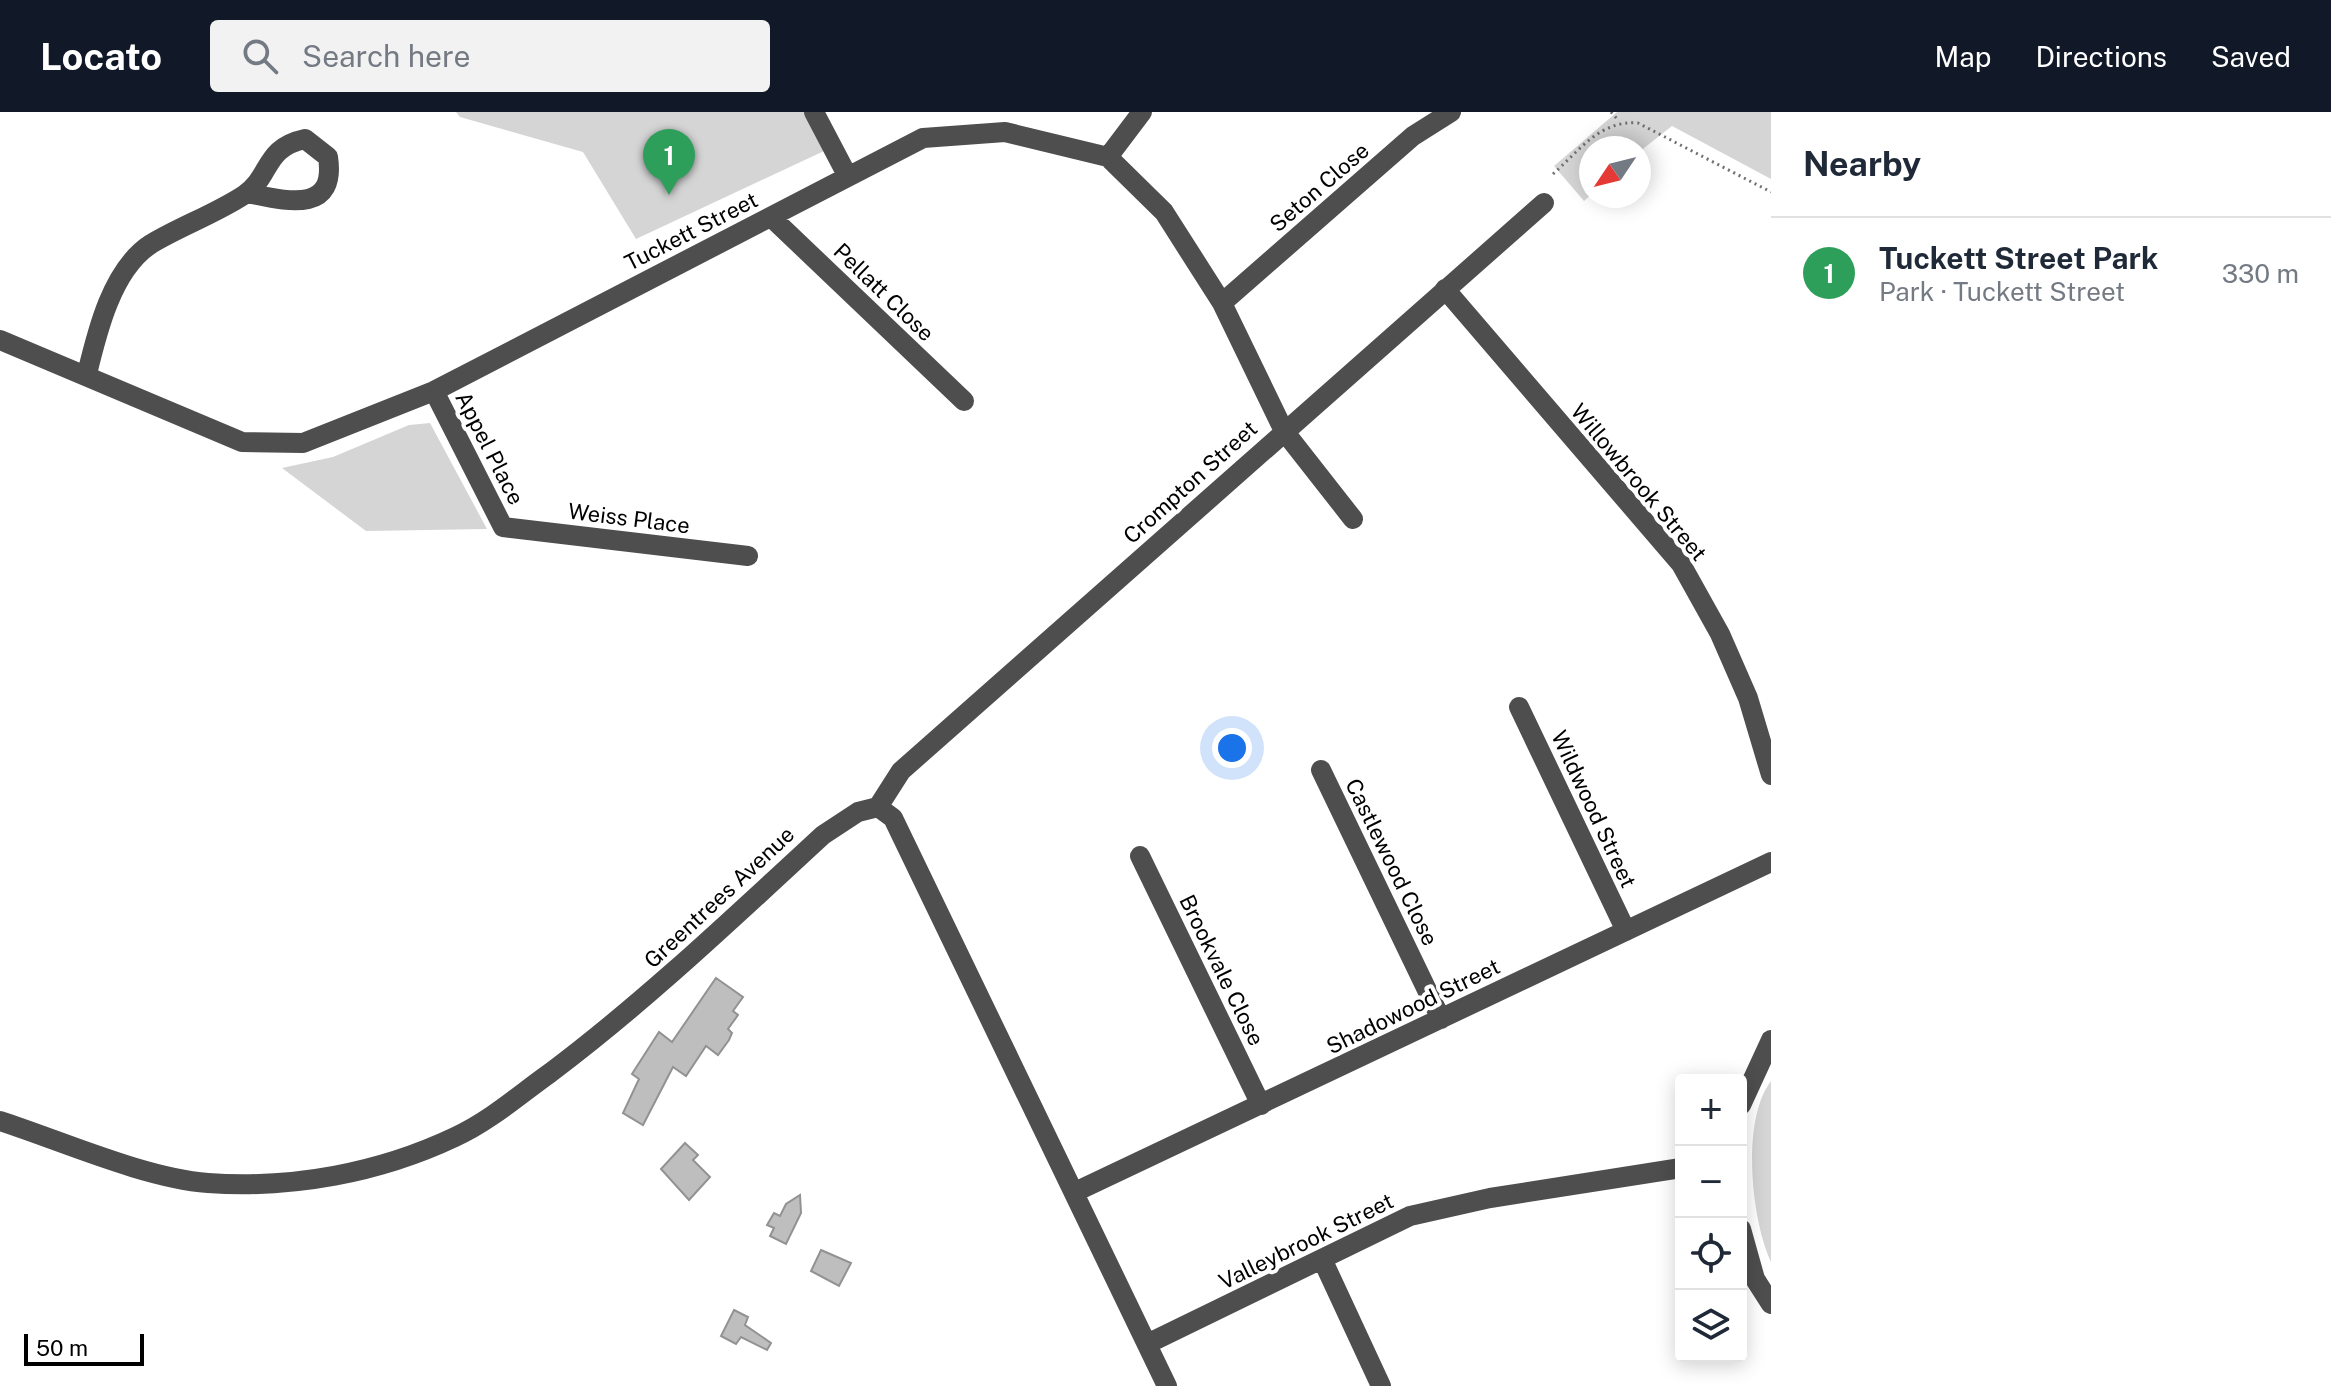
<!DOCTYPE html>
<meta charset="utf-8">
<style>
body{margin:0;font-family:"Public Sans",sans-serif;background:#f2f2f3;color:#1f2937}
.controls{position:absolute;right:24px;bottom:24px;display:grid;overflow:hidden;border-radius:8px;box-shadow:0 4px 20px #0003}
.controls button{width:72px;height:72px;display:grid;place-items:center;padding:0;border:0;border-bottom:2px solid #e0e1e3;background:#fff;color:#1f2937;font:40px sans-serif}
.compass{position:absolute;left:1579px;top:24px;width:72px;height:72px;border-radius:50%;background:#fff;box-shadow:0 4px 20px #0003;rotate:235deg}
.scale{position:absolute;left:24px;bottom:20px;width:120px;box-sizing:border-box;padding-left:8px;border:4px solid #000;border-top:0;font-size:22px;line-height:28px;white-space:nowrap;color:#000;-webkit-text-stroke:6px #fff;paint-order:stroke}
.you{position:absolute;left:1232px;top:636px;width:28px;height:28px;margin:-20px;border:6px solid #fff;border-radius:50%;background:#1a73e8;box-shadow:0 0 0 12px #1a73e833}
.badge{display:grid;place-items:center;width:52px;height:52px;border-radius:50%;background:#111827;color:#fff;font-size:26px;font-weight:700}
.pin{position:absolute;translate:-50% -66px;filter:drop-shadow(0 2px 4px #0008)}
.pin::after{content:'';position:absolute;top:42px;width:28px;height:24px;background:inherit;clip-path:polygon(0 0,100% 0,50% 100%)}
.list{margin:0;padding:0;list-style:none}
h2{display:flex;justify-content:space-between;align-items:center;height:104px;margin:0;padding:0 32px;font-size:34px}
h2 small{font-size:26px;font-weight:400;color:#747a83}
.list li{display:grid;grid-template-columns:52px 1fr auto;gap:24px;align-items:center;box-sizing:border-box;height:112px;padding:0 32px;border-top:2px solid #e0e1e3}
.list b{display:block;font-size:30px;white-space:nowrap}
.list p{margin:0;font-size:26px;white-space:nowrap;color:#747a83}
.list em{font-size:26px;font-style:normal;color:#747a83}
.icon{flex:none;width:44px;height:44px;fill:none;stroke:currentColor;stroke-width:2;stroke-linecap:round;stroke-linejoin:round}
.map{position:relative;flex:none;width:1771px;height:1274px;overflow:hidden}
header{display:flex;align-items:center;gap:48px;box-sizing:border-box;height:112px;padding:0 40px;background:#111827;color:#fff}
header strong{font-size:38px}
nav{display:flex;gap:44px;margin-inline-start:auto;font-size:28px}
.search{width:560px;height:72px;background:#f2f2f3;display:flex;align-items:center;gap:20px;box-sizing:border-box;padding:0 28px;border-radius:8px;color:#747a83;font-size:30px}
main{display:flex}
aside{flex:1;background:#fff}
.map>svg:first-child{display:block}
</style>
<header>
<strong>Locato</strong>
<div class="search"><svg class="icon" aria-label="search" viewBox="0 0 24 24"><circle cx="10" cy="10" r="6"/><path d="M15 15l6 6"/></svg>Search here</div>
<nav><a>Map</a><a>Directions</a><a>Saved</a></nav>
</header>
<main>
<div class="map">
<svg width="1771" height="1274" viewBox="0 0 1771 1274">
<rect width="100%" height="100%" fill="#fff"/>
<path fill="#d5d5d5" d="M456,0h369l14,32 -203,95 -53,-87 -123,-35z
M1617,0h154v67l-99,-53 -33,26v-4h-48v47l-7,6 -30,-35z
M430,311l57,106 -121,2 -84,-63 51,-11 76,-32z
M1771,969v181c-20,-43 -30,-142 0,-181z"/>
<path fill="#bebebe" stroke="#929292" stroke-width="2" d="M716,866l27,19 -10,14 5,4 -10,14 4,4 -3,7 -11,15 -12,-9 -20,30 -13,-9 -30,58 -20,-12 16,-34 -7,-5 27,-42 13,10z
M685,1031l13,12 -5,5 17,17 -21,23 -28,-31z
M800,1083l1,18 -15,31 -16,-8 4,-8 -7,-3 7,-12 6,3 6,-12z
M821,1138l30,13 -12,23 -28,-15z
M734,1198l14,7 -3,8 26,18 -4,7 -26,-13 -5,7 -15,-8z"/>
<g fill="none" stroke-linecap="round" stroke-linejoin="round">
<path stroke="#707070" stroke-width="3" stroke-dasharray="2 4" stroke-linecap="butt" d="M1611,0l8,9
M1553,62c27,-24 47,-54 85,-51l133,69"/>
<path stroke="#4e4e4e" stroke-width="20" d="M814,0l33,63
M1108,45l34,-45
M771,105l193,184
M1445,177l236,275 39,70 28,64 23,77
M1222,191l191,-167 38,-24
M0,228l242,102 61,1 131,-52 489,-253 82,-6 103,25 56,55 58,91 62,128 69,88
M87,262c10,-42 25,-105 64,-130 30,-18 64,-30 93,-49 28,-19 19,-47 61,-56l23,18c9,59 -45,43 -81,36
M434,279l69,136 245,29
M1519,595l107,224
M1321,658l120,249
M878,695l23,-36 643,-568
M1140,744l121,249
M1741,993l30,-65
M0,1009c62,20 144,57 208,62 84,6 171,-10 247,-46 35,-16 64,-42 95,-64 97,-73 184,-156 273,-238l35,-23 20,-5 15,11 274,568
M1075,1080l696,-330
M1741,1117l14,50 16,25
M1323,1149l58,125
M1147,1232l263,-128 80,-18 191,-30"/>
</g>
<g text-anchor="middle" stroke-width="8" stroke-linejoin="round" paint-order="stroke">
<g font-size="22" fill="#000" stroke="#fff">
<text transform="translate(1319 75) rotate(-41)" y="8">Seton Close</text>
<text transform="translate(691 119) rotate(-27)" y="8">Tuckett Street</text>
<text transform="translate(884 180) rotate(44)" y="8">Pellatt Close</text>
<text transform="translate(490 336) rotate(63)" y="8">Appel Place</text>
<text transform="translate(1190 370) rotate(-42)" y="8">Crompton Street</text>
<text transform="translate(1639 370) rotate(50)" y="8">Willowbrook Street</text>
<text transform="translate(629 406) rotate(7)" y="8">Weiss Place</text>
<text transform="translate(1594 697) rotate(65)" y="8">Wildwood Street</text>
<text transform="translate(1392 750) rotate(64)" y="8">Castlewood Close</text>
<text transform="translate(719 785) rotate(-43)" y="8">Greentrees Avenue</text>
<text transform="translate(1222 858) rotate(64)" y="8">Brookvale Close</text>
<text transform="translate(1413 894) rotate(-26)" y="8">Shadowood Street</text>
<text transform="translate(1306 1129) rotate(-26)" y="8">Valleybrook Street</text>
</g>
</g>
</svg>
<div class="controls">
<button>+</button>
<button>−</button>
<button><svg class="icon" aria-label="locate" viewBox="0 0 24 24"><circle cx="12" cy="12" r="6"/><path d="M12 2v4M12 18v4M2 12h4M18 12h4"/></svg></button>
<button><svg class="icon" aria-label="layers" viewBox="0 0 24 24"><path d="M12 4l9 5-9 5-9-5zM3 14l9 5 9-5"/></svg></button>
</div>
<svg class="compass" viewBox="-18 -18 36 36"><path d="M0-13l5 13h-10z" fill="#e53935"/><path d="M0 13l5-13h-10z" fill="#747a83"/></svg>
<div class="scale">50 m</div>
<div class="you"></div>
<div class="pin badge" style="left:669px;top:83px;background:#2e9e5b">1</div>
</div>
<aside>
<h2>Nearby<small></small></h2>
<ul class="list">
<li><span class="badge" style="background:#2e9e5b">1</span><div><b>Tuckett Street Park</b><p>Park · Tuckett Street</p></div><em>330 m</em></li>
</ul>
</aside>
</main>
